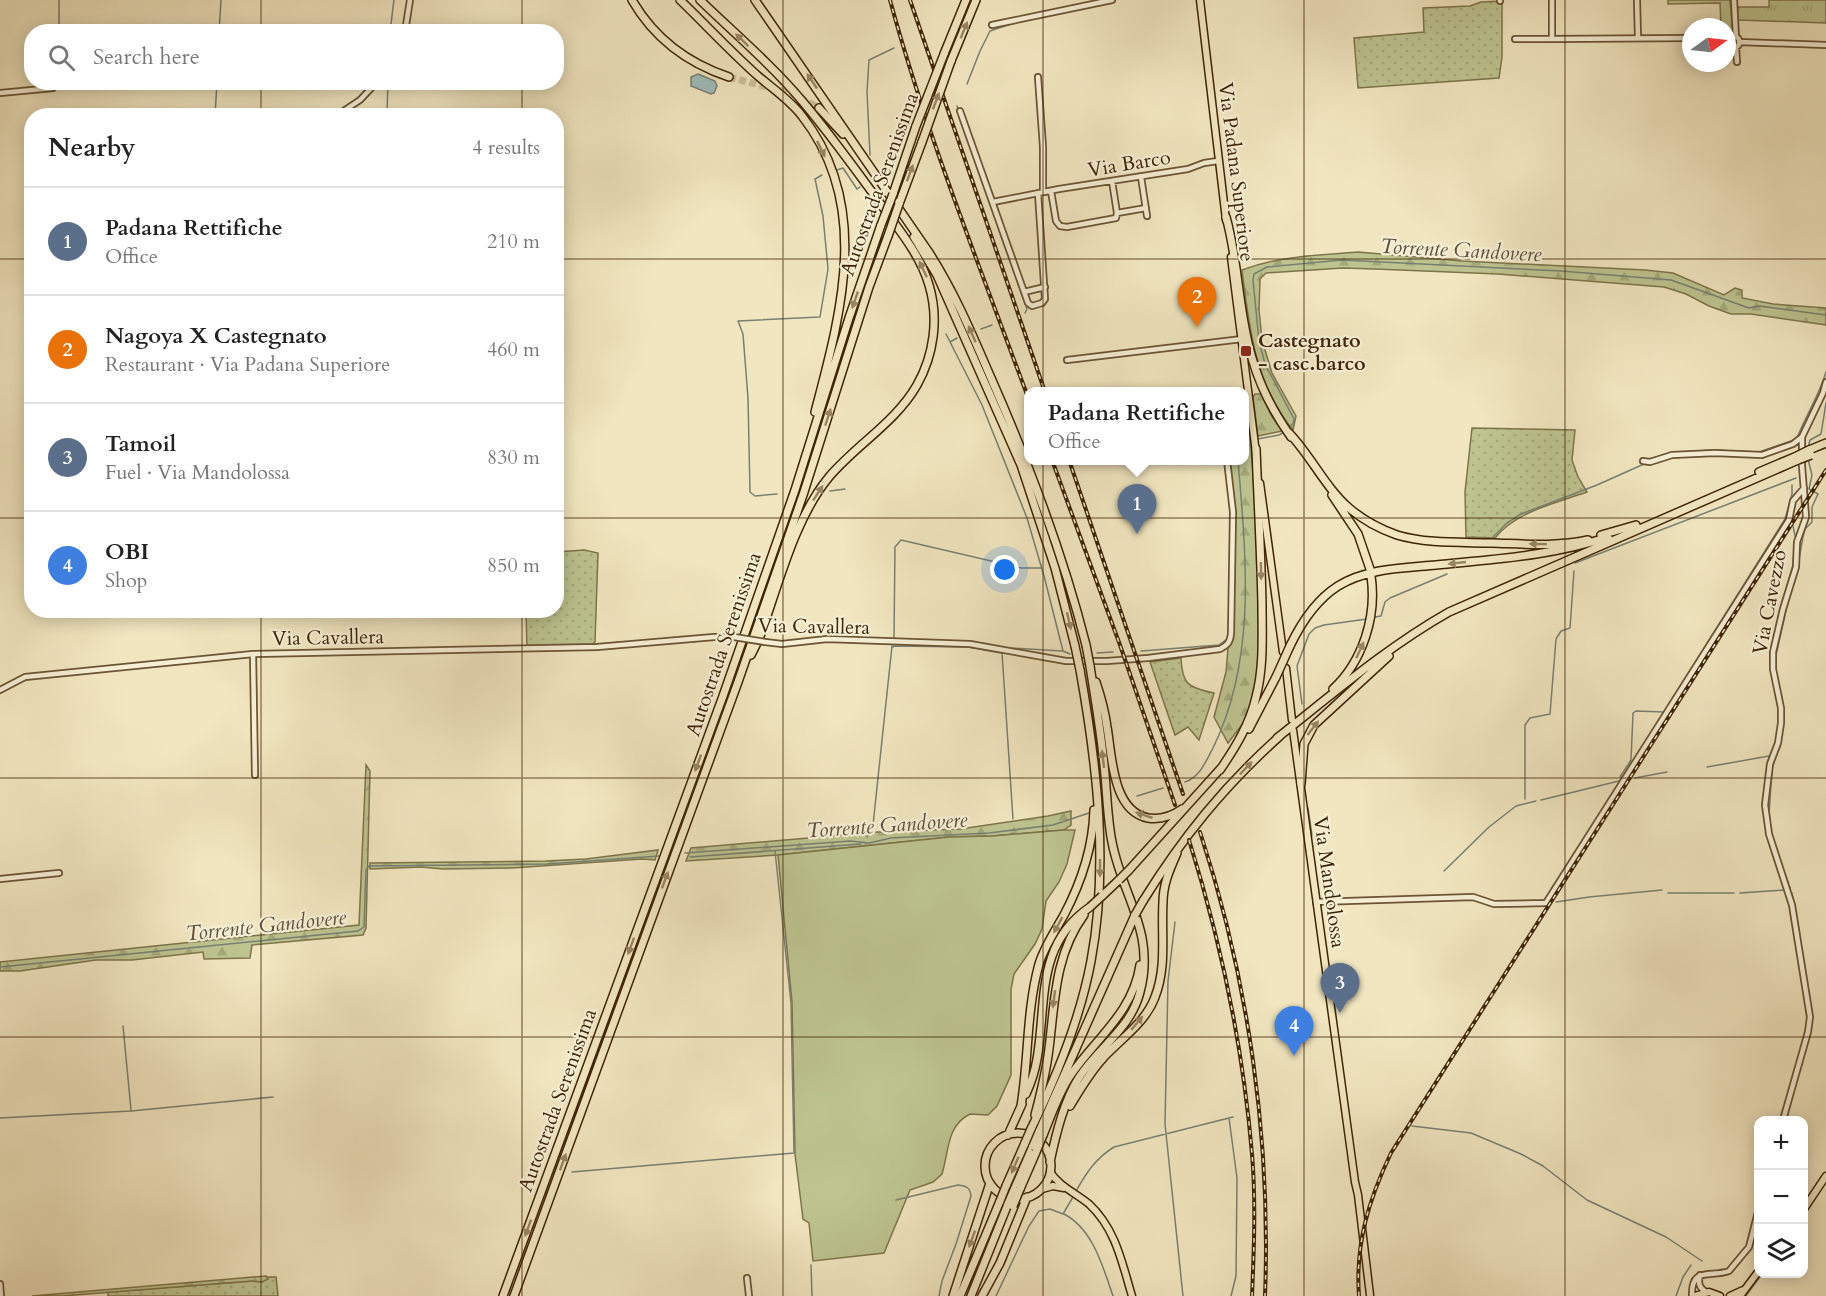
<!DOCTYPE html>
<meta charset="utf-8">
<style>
body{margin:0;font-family:Cardo,serif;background:#f6f6f6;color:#222}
.controls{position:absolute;right:18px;bottom:18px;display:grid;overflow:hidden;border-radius:12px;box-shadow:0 3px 15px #0003}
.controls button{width:54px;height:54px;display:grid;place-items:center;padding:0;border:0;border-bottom:2px solid #e0e0e0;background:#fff;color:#222;font:30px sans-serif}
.compass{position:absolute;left:1682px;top:18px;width:54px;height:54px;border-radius:50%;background:#fff;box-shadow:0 3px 15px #0003;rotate:75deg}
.you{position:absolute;left:1005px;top:570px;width:21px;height:21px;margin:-15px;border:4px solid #fff;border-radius:50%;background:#1a73e8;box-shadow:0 0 0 9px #1a73e833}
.badge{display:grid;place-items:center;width:39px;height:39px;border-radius:50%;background:#8f2418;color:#fff;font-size:20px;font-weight:700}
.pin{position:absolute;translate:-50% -50px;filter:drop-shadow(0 2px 3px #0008)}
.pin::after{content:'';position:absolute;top:32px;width:21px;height:18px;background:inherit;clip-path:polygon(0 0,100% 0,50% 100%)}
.popup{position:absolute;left:1024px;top:387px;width:225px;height:78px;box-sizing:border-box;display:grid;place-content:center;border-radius:12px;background:#fff;filter:drop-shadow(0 2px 4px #0005);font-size:20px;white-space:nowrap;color:#767676}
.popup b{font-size:22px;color:#222}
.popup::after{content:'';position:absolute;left:50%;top:100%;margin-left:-12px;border:12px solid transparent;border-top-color:#fff}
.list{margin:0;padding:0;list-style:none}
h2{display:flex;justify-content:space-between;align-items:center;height:78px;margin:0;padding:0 24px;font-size:26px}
h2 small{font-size:20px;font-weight:400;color:#767676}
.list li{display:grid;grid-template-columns:39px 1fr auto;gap:18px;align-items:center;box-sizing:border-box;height:108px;padding:0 24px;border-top:2px solid #e0e0e0}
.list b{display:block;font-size:22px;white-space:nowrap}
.list p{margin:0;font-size:20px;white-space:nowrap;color:#767676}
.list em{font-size:20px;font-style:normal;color:#767676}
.icon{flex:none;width:33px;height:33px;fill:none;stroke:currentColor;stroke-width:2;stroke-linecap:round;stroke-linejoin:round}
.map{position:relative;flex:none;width:1826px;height:1296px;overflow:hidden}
.search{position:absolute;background:#fff;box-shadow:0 3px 15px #0003;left:24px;top:24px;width:540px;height:66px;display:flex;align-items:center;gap:15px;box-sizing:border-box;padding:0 21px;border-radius:24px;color:#767676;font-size:22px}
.panel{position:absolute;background:#fff;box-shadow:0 3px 15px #0003;left:24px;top:108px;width:540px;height:510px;border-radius:24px}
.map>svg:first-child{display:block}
</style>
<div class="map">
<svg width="1826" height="1296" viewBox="0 0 1826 1296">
<defs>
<pattern id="grass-dots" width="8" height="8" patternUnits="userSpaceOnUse" patternTransform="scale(1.5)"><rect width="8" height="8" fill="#bdc490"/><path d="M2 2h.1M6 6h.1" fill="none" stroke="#a4a87b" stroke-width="1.8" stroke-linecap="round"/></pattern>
<pattern id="forest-firs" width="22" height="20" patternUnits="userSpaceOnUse" patternTransform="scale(1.5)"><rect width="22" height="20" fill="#bdc490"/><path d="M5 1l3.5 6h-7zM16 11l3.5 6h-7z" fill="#a4a87b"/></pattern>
<pattern id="park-tufts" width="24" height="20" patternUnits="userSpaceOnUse" patternTransform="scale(1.5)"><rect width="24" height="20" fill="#bdc490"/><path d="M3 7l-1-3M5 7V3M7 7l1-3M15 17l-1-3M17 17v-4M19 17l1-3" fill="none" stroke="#a4a87b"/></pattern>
</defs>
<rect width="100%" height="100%" fill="#f1e6c0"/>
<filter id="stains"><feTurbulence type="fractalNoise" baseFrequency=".00333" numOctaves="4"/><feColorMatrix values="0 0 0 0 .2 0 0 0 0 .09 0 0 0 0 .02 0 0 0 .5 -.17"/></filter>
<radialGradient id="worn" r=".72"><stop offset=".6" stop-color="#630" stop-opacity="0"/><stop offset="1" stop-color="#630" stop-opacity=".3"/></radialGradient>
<path fill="url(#grass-dots)" stroke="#7e744b" stroke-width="1.5" d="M1502,1v56l-3,21 -141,10 -4,-50 70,-6 -1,-24 47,-2 11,-4z
M1472,428l103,2 -3,30 6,17 9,15c-31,11 -70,19 -92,46l-29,-1 -1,-45z
M584,550l14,3 -3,89 -5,4 -63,3 -1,-38 30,-1 1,-58z
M1181,658c1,26 7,30 33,35l-15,47 -11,-13 -13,8 -25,-73z
M268,1277h8l2,19h-170v-4l144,-11 10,1z"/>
<path fill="url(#forest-firs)" stroke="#7e744b" stroke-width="1.5" d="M1358,252l104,9 183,9 28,3 51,22 11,-7 7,2v8l31,6 53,4v17l-75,-11h-20l-22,-8 -23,-12 -22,-7 -166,-13 -123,-5 -32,-1 -77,5 -6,6 -1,31 3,30 10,33 24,43 -3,14c-38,-46 -44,-103 -51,-160 37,-14 77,-15 116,-18z
M1255,394h6l10,21 11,16 -24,5 -5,-39z
M1250,434l7,93 2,133 -3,23 -9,35 -19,25 -14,-26 12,-45 3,-36 5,-6 1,-116 -5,-53 15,-1v-25z
M366,765l4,6 -4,157 -3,7 -111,10 -2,13 -46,1 -1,-7 -71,8h-36l-76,11h-20v-9l359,-37z
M1071,811v14l-7,5 -72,6 -43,1 -171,18 -92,6 5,-13 187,-16 82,-3 88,-13z
M658,850l-3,10 -13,-1 -130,9 -69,1 -22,-2 -51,2v-6l176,-2 40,-2z
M266,1276l2,3 -6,3 -10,-1 -190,15h-30z"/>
<path fill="url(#park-tufts)" stroke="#7e744b" stroke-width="1.5" d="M1668,0h62l3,32 -6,5v-10h-6l-1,-24 -52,1z
M1769,0h57v23l-88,-3 -1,-13h32z"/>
<path fill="#bdc490" stroke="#7e744b" stroke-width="1.5" d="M1064,830h11l-8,34 -8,18 -13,19 -4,28 -7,15 -21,30 -3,15v86l-14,31 -9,9 -18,-1c-24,12 -21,38 -28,60l-9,8 -23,8 -26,63 -71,8 -4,-38 -6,-4 -8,-65 -3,-152 -14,-147 171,-18 43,-1z"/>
<path fill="#9ebdbb" stroke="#788073" stroke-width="1.5" d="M698,74l17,7 2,5 -3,7 -3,1 -20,-8v-9z"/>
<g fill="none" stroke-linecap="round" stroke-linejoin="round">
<path stroke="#788073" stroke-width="1.5" d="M59,0v32
M219,32l2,-32
M390,32l4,-32
M967,84l13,-33 10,-20 21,-7
M957,106l70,203 -2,4
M387,113l1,-31
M215,116l2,-34
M870,155l-3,-63 2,-32 25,-12
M834,171l9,-3 14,21 3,-2
M981,329l11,-4
M946,334l36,71 45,113 17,58 19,75 7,3
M950,342l7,-4
M1289,427l4,-3 1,-5 -29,-55 -6,-23 -6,-61 1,-6 13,-7 75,-7 219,11 110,9 78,28 10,-2 67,9
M1258,439l21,-4 5,-3
M1245,441l6,-1
M1808,448l2,-8 11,-6 5,-31
M1649,459l22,-6 40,-3 48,2 35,-12 3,-2c9,-23 22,-42 29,-66
M830,491l15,-2
M777,494l-22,2 -5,-4 -2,-94 -5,-64 -5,-13 82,-4 8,-48 -5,-53 -8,-37 7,-4
M1793,526l3,14
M1493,537l14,-14 14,-9 76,-29 47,-21
M1575,563l221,-85
M1375,617l6,-1 4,-14 5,-4 57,-24
M894,638l1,-91 6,-7 120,28h20
M1773,642l7,-33 13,-44 1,-12
M892,648l2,-2 74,1 34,6 11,166
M1011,648l51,3
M1141,651l78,-6 8,-6
M1771,652l-1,16 5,21
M1097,653l16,-1
M1775,660l11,-50 11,-40 6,-33 2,-8 7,-7v-15l6,-13 -9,-5 3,-14 -4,-16
M1778,681l5,25
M1302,704l-5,-38 12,-32 6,-6 9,-3 43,-6
M1781,738l1,-10
M1707,767l62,-11 -6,48
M1620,777l11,-17 2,-47 3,-2 28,1 121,-193 7,-25v-9
M1635,778l32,-6
M1185,782c15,-5 21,-21 28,-34 44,-90 33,-191 25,-288
M1137,796l26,-8
M1525,799v-74l5,-7 20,-4 6,-75 5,-8 9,-3 4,-57
M1541,800l78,-19
M1308,808l4,27
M1763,809l5,31 11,31
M1769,815l3,-47 7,-22
M867,837l5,-7 1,-5 19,-179
M685,853l165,-12 19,2 22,-5 98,-5 64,-8 36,-12
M690,857l171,-13
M1783,870l5,12
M1444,871l45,-44 27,-21 20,-5
M1790,887v2
M1668,893h66
M1740,893l45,-3
M1792,893l4,26
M1534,901l11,-1
M1556,902l33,-5 73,-7
M1175,922l-7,59 -3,143 18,172
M0,967l358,-36 6,-4 2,-57 3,-4 178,-2 112,-8
M123,1026l8,84
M0,1118l131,-7 142,-14
M1229,1118l8,60 -1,98 -5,20
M1786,1120l22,-79
M1412,1126l59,7 50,21 22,12 44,34 79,37 36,24
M572,1172l222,-19 -3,-150 -16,-152
M1075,1193c11,-20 20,-34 39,-46l119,-30
M896,1200l62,-15c8,1 12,2 13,11l-15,48 -14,37 -3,15
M1064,1214c29,15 39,53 49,82
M811,1265l1,31
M996,1296l33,-70 10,-15 11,-2 13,5 10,-17
M1676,1296l7,-19 8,-12
M1746,1296l16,-22"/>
<path stroke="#cdbf9b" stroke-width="7" stroke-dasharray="7 3.5" stroke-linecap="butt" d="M729,77l64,17 26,14"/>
<g stroke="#6c5434" stroke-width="8">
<path id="minor" d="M1500,0v1
M1552,0v39l139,-1
M1637,0l1,38
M1734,0l2,37
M992,25l120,-25
M405,32l5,-32
M1728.5 42a5.5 5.5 0 1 1 11 0a5.5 5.5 0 1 1-11 0Z
M1515,39h37
M1739,42l87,3
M1736,47l1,15
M1038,77l5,70v45
M0,93l53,-5 1,-6
M960,111l68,192 4,3 10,-3 3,-4 -7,-106
M336,116l24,-16 17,-18
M29,149h3
M1141,177l6,39
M1051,191l5,30 4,5 7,1 49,-9 1,-5 -5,-32
M993,202l66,-13 129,-20 16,-6 14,-2
M1117,213l29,-5
M1024,292l21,-5
M1067,360l175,-21
M1643,461l7,1 22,-7 43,-2 47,2 31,-11 9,-7
M765,642l17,2 45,-5 143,5 96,17h41l41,-3 72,-9c8,-4 10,-7 11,-15l2,-122 -6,-52
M253,654l2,121
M0,690l25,-13 228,-23 344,-7 117,-10h20
M0,879l59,-6
M1316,902l157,-5 21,7 52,-1 243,-383 4,-19 11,-13
M1783,1120l25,-88 2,-15 -18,-112 -23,-71 -4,-29 5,-41 8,-21 3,-20v-15l-8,-39v-17l10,-43 13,-42 1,-25 9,-25 -4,-51v-29l21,-44 3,-11
M1700,1275c-2,8 -1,13 6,17
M747,1278l2,18
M0,1284l1,12
M1692,1296c-1,-30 18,-18 37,-25l20,-24 9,-35"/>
</g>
<g stroke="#3f2406" stroke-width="9">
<path id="major" d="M1200,0l26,220
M1231,257l25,196
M1260,483l23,169
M1286,668l6,52
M1293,730l62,452 3,13 12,100
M1050,1172c10,15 26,21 39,32 27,25 33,59 43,92
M1042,1189l11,-3 11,2
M1804,1209l22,-33
M1695,1296l14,-4 11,4
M1730,1296l13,-6
M1740,1296l18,-24"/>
</g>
<g stroke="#3f2406" stroke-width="10">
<path id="highway" d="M632,0c22,38 55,63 97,77
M680,0c26,25 51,52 78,76 15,13 32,24 44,40 70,89 39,197 13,296
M700,0c34,33 72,65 103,102 27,32 52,67 77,101 18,26 40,51 49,82 10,33 5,70 -12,100 -21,37 -61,60 -88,92 -35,42 -51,110 -70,162l-8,16
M755,0l173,251c26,40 44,83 63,127 38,86 72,176 95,267
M944,54l22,-54
M951,61l25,-61
M819,108l24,26
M893,194l23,-68
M899,204l23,-62
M1226,217c13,46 12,95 26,141 8,29 22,55 39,79
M914,237l23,38 84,190 34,103 20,78
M1289,433c22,23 36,54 60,75 13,11 31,21 48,27 30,9 64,7 95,8 32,1 64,4 96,-3
M1809,450l17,-7
M1759,472l38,-16
M1332,495l26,39 12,35
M1601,535l35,-10
M1290,646c11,-23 26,-46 48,-60 29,-18 66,-18 98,-21 59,-6 116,-9 172,-28
M1096,682c5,15 9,29 11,45 5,28 5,84 41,91 13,2 24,-2 34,-9
M1333,689c30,-28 44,-73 38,-113
M1249,729l27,-52
M1277,738c56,-44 110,-91 172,-126l349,-152
M1220,770c15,-22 30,-46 36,-73 8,-30 6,-61 6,-92 -1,-52 -4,-104 -6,-156
M1301,784l3,-40 10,-19 75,-69
M1129,870l93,-103
M1102,896l17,-16
M1143,901c39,-63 81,-115 137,-165
M1026,1094c5,-11 9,-23 11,-35 10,-57 -2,-114 53,-152
M1021,1106c8,-48 5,-94 18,-142 5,-17 16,-33 25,-49 18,-34 29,-67 30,-105
M1070,1106c10,-17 21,-35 34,-49 18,-19 42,-35 51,-60 12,-31 6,-62 8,-95 0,-18 7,-33 14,-49
M1035,1115c5,-19 10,-39 13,-59 7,-49 5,-99 36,-141
M1031,1129c26,-53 49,-109 60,-168 18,-96 6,-196 -11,-291
M1039,1132l96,-217
M985 1166a33 33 0 1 1 66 0a33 33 0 1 1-66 0Z
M1008,1135l14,-31
M1043,1135c8,-19 15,-41 27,-59 25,-37 63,-63 70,-111
M1050,1162c6,-28 14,-62 30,-86 20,-30 51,-48 60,-84 16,-60 -18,-96 -28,-150 -5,-25 -5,-51 -8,-77 -3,-33 -9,-66 -14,-99
M1006,1186l19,-43
M1020,1189l16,-37
M1014,1190l19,-44
M503,1296l220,-600 72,-206 54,-172 32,-93
M514,1296l224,-614 66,-190 65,-205 19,-51
M953,1296l37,-113
M960,1296l40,-95
M971,1296l37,-92
M982,1296l18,-33 27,-66"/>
</g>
<use href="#minor" stroke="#f6efd6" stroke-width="4.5"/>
<use href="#major" stroke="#f1e6c0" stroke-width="6"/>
<use href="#highway" stroke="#f1e6c0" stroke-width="7"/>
<g stroke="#3f2406" stroke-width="4">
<path id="rail" d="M890,0c37,136 90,267 139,400
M910,0l135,392
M1052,460l68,185 55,160
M1069,460l114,334
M1200,832c49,149 71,308 65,464
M1189,840c32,102 54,207 63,314 4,47 2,95 0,142
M1359,1296c-4,-52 10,-97 32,-143l435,-683"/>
</g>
<use href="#rail" stroke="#f6efd6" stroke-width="1.5" stroke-dasharray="4.5" stroke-linecap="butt"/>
<g stroke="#6c5434" stroke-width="8" stroke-linecap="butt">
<path id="minor-bridge" d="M734,637l31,5"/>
</g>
<g stroke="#3f2406" stroke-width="10" stroke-linecap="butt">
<path id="highway-bridge" d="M916,126l28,-72
M922,142l29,-81
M881,225l12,-31
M888,236l11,-32
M1797,456l12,-6
M1798,460l13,-5
M1086,645l4,21
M1075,646l5,24
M1276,677l14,-31
M1119,880l10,-10
M1090,907l12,-11
M1135,915l8,-14
M1025,1143l6,-14
M1033,1146l6,-14
M1036,1152l7,-17
M1000,1201l6,-15
M1008,1204l6,-14
M1013,1206l7,-17"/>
</g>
<use href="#minor-bridge" stroke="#f6efd6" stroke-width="4.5"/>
<use href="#highway-bridge" stroke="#f1e6c0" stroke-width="7"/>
</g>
<defs><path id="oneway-solid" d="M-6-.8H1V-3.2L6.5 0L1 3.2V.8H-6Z" transform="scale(1.5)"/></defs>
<g fill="#988563">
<use href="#oneway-solid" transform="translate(964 30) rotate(-68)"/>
<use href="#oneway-solid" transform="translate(742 40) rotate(-136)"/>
<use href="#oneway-solid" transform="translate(812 81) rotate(-124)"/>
<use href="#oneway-solid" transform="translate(936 101) rotate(-70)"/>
<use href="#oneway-solid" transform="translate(821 149) rotate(64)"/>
<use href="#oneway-solid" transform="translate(910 173) rotate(-70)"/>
<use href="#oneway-solid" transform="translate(923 269) rotate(-115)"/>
<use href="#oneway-solid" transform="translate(855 300) rotate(109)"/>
<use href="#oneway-solid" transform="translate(972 334) rotate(-114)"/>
<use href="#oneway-solid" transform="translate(828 417) rotate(-72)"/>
<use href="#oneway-solid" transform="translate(818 493) rotate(-57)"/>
<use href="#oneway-solid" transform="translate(1538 544) rotate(-179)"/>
<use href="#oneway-solid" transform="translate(1457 563) rotate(174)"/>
<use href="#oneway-solid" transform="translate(1261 571) rotate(89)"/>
<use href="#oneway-solid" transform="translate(1069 621) rotate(77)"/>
<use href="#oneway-solid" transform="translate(1360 650) rotate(-65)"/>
<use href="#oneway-solid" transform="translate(1313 728) rotate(-52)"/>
<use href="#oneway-solid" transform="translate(1103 759) rotate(-97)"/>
<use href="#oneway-solid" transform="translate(698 763) rotate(110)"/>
<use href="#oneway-solid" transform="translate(1246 768) rotate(-46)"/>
<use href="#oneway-solid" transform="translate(1144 815) rotate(-162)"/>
<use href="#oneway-solid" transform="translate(1100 868) rotate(90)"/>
<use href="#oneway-solid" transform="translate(665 880) rotate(-70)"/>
<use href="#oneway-solid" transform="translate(1058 925) rotate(119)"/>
<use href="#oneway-solid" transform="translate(631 946) rotate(110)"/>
<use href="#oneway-solid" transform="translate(1054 999) rotate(97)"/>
<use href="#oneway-solid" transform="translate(1137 1023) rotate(-50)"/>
<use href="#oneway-solid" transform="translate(563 1162) rotate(-70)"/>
<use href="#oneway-solid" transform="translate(1015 1165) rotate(113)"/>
<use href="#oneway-solid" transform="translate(528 1228) rotate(110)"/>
<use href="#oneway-solid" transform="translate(972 1239) rotate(110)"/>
</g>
<path fill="none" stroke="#3f2406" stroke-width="1.5" stroke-opacity="0.55" d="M261,0v32M522,0v32M783,0v1296M1043,0v1296M1304,0v1296M1565,0v1296M261,82v34M522,82v34M0,259h32M556,259h1270M0,518h32M556,518h1270M261,610v686M522,610v686M0,778h1826M0,1037h1826"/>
<rect fill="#8f2418" stroke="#f6efd6" stroke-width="2" x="1240" y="345" width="12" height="12" rx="3"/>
<g text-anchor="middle" stroke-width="4.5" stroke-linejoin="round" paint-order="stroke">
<g font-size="20" fill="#3f2406" stroke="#f6efd6">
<text transform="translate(1129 163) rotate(-9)" y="7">Via Barco</text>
<text transform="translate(1237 172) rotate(83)" y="7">Via Padana Superiore</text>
<text transform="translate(879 184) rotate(-70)" y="7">Autostrada Serenissima</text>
<text transform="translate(1769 602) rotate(-79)" y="7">Via Cavezzo</text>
<text transform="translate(814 626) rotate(1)" y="7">Via Cavallera</text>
<text transform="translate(328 637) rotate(-1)" y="7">Via Cavallera</text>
<text transform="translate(723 644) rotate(-71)" y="7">Autostrada Serenissima</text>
<text transform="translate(1330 882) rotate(82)" y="7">Via Mandolossa</text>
<text transform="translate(557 1100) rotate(-70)" y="7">Autostrada Serenissima</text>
</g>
<g font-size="20" font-weight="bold" fill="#3f2406" stroke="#f6efd6" text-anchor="start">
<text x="1258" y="347">Castegnato<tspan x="1258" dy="23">- casc.barco</tspan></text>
</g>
<g font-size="21" font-style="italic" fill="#5c523c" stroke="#f6efd6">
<text transform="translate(1461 250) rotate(3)" y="7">Torrente Gandovere</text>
<text transform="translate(887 825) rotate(-4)" y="7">Torrente Gandovere</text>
<text transform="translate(266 925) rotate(-6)" y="7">Torrente Gandovere</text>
</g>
</g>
<rect width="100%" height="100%" filter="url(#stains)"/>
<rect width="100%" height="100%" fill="url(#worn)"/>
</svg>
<div class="controls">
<button>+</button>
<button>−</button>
<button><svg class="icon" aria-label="layers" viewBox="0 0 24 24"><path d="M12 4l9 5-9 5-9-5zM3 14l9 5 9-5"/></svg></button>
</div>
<svg class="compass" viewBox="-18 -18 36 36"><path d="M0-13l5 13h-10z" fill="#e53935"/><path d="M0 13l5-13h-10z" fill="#767676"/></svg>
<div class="you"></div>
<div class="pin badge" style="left:1137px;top:534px;background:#5c6f8a">1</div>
<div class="popup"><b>Padana Rettifiche</b>Office</div>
<div class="pin badge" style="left:1197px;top:327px;background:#e8710a">2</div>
<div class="pin badge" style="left:1340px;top:1013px;background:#5c6f8a">3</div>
<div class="pin badge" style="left:1294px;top:1056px;background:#3f7fe0">4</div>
<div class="search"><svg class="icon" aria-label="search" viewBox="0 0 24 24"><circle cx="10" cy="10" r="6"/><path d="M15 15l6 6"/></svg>Search here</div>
<section class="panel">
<h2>Nearby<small>4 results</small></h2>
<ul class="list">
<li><span class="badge" style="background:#5c6f8a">1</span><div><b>Padana Rettifiche</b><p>Office</p></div><em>210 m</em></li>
<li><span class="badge" style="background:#e8710a">2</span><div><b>Nagoya X Castegnato</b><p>Restaurant · Via Padana Superiore</p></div><em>460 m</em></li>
<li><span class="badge" style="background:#5c6f8a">3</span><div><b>Tamoil</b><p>Fuel · Via Mandolossa</p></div><em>830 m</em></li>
<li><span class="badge" style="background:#3f7fe0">4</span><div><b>OBI</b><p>Shop</p></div><em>850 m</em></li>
</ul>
</section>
</div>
